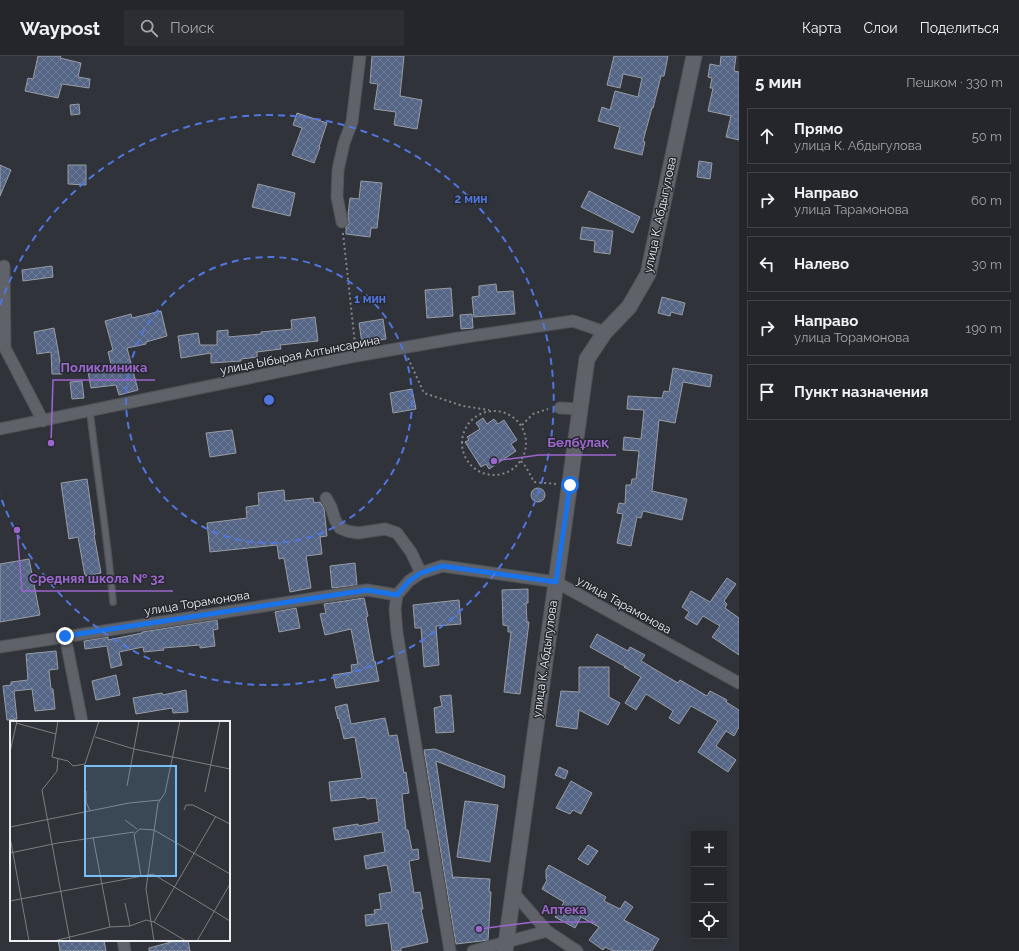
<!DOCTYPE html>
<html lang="ru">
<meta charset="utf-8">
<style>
body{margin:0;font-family:Raleway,sans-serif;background:#2c2e33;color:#f1f3f6}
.controls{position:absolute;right:12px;bottom:12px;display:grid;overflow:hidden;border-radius:0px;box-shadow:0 2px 10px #0003}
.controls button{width:36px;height:36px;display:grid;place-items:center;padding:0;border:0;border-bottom:1px solid #414347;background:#24262b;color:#f1f3f6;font:20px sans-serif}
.stop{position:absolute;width:12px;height:12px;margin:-9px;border:3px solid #1a73e8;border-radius:50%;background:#fff}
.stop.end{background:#1a73e8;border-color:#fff;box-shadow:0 1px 4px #0008}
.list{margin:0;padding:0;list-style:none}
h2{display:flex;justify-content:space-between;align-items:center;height:52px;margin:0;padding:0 16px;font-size:17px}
h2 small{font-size:13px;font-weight:400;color:#a3a5a9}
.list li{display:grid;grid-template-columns:26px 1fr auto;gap:12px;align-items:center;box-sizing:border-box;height:56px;margin:0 8px 8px;padding:0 8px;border:1px solid #414347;border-radius:0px}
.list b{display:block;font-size:15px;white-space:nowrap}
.list p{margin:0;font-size:13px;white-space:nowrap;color:#a3a5a9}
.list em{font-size:13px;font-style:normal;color:#a3a5a9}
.icon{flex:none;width:22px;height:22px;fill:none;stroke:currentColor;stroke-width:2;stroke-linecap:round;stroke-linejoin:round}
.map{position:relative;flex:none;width:739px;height:895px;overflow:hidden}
header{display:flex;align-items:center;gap:24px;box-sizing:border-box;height:56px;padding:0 20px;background:#24262b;border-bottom:1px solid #414347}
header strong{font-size:19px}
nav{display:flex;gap:22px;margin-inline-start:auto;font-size:14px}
.search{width:280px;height:36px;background:#2c2e33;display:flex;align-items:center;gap:10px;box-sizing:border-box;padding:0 14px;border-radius:0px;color:#a3a5a9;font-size:15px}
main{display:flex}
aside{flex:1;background:#24262b}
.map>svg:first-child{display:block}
</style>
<header>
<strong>Waypost</strong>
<div class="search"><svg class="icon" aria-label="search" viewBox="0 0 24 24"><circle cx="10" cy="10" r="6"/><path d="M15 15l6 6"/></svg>Поиск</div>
<nav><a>Карта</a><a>Слои</a><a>Поделиться</a></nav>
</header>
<main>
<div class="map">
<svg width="739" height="895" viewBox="0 0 739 895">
<defs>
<pattern id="building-cross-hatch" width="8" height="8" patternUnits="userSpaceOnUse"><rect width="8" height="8" fill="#556585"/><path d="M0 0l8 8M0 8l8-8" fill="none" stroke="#6e7b97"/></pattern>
</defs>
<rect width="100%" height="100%" fill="#303339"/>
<path fill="url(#building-cross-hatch)" stroke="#999da4" d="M38,0h23l-1,2 21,5 -3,14 12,2 -1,9 -27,-4 -4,14 -33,-7 3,-13 5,1z
M372,0h32l-4,40 22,4 -5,29 -23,-4 2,-13 -22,-3 4,-25 -8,-1z
M614,0h54l-4,20h-3l-8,32h-1l-9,33 2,1 -3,13 -28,-7 6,-21 -22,-6 4,-14 8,3 5,-19 23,6 4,-19 -19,-4 -3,14 -13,-3z
M721,0h15l-2,15 5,1v68l-13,-3 5,-21 -23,-5 5,-23h-3l2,-10 -4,-1 2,-13 10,2z
M79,48l1,10 -9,1 -1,-10z
M297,57l30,10 -8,24h1l-6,16 -22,-8 10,-27 -9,-3z
M699,105l13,2 -2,16 -13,-2z
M0,109l11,5 -11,26z
M68,109h18v20l-18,-1z
M361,125l21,2 -5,45h-6l-1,9 -24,-3v-7l3,-3 -1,-9 2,-17 9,1z
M258,128l37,9 -5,23 -38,-9z
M589,135l51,26 -7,16 -52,-26z
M582,171l31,4 -3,23 -16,-2 1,-11 -15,-2z
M52,210l1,11 -30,4 -1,-11z
M496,228l1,8 16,-1 2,23 -41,3 -2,-20 7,-1v-10z
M451,232l2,28 -26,2 -2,-28z
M662,241l23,6 -3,12 -11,-3 -1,4 -12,-3z
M161,255l6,25 -21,6v2l-19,4 11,42 -19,5 -3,-10 -25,3 -3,-16 24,-4 -4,-16 5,-2 -8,-29 26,-7 1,4z
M472,258l1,14 -12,1 -1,-14z
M315,261l3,24 -38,4 1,4 -24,3v5l-16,2v2l-30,2v-10l-30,5 -3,-22 20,-3 2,12h17v-14l11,-1v7l33,-3v-2l31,-3 -1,-9z
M383,263l3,20 -24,4 -3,-20z
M54,272l4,22 4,24h-10l-1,-22 -14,2 -3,-22z
M673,312l39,7 -2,12 -27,-5 -8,41 -16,-3 -7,71 35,8 -5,21 -39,-9 -2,7 -4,-1 -6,29 -14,-3 6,-29 -6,-1 2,-10 6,1 1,-19h5l1,-6h4l3,-28 -16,-1 1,-13 17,2 3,-29 -17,-1 1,-13 34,2 2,-7 5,1z
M82,325l2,17 -12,1 -2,-17z
M412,333l4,20 -23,4 -3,-20z
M483,362l4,6 7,-5 4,5 6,-4 13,20 -6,4 5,7 -27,18 -3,-5 -5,3 -16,-25 4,-2 -2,-3 13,-8 -4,-6z
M232,374l4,23 -26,4 -4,-24z
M87,423l8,56h-1l7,38 -16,3 -7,-39 -9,2 -8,-56z
M531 439a7 7 0 1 1 14 0a7 7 0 1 1-14 0Z
M284,434l1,11 28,-3 1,5 6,-1 4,6 3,28 -7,1 2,17 -16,2 5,32 -21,4 -6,-34 -5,1 -2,-14 -67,7 -3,-29 40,-5 -1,-11 13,-2 -1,-12z
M29,503l11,56 -40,7v-58z
M355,507l2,22 -25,3 -2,-22z
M727,522l9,6 -12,17 3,3 -2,4 14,10v37l-27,-18 8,-11 -17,-10 -6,9 -12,-7 4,-6 -7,-5 9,-16 19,11z
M528,533v14h-2l1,19h2l-9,72 -16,-2 7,-60h-3v-6l-5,-1 -1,-35z
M364,542l4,18 -2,1 8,44h1l4,20 -43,7 -3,-13 19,-3 -1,-7 7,-1 -7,-35 -26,6 -5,-21 6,-1 -2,-9z
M459,544l2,24 -25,2 3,39 -15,2 -3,-39h-6l-2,-23z
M296,552l4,20 -21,4 -4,-20z
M217,564l1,9 -5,1 2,16 -15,2v-3l-37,3 1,2 -20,2 -1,-5 -24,5 3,13 -11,3 -4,-22 -22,3 -1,-8 24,-4v3l34,-7v-1z
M597,578l31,17 2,-4 15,8 -4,6 37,22 2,-3 27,16 3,-5 17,9 -1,2 13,8v17l-5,9 -8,-5 -10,15 20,14 -8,12 -30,-20 20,-31 -27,-15 -12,18 -10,-6 4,-7 -27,-17 -10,16 -11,-7 16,-26 -17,-10h2l-36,-20z
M56,595l2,18 -9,1 2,19h2l2,20 -20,2 -3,-22 -18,2 3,28 -10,1 -4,-34 8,-1v-3l17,-2 -2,-26z
M579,611h30v30l11,6 -12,22 -29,-15 -2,19 -21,-3 5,-35 18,1z
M116,619l4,20 -24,5 -4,-19z
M186,634l2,22 -15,1 -1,-5 -36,6 -3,-16 29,-5 1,2z
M451,639l3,37 -18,1 -2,-25 8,-2 -2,-10z
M347,648l4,20 34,-6 4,18 8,-1 7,38 2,-1 3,21 -7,1 4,36h2l4,20 6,-1 1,10 -10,2 5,32 6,-1 3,17h-2l7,33 -27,6v3h-9l-4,-28 -22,3 -1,-11 10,-1 -1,-4 7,-1 -2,-15 13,-2 -5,-27 -21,4 -2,-13 21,-4 -3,-20 -47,8 -2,-12 25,-4v2l21,-4 -3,-24 -9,1 -1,-2 -35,4 -2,-19 33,-4 -7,-41 -11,2 -5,-21 -1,1 -3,-12z
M435,693l70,27 -1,12 -68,-27 17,118 1,-2 36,2 -1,13h2l-3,48 -7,1 -25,3 -32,-194z
M559,711l9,4 -3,8 -10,-4z
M571,725l21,12 -11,21 -8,-4 -3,4 -14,-6z
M465,745l33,4 -8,57 -33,-5z
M588,789l10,6 -10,14 -10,-6z
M549,809l57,32 -2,4 16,8 5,-8 8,6 -9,13 35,19 -7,12h-39l-8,-4 -2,3 -14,-10 10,-13 -18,-10 -6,11 -20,-11 9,-15 -22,-13 5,-9 -1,-1v-9z
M58,884h46l2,11h-46z
M179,884h9l2,11h-41v-3z"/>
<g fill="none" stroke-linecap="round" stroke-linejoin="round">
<g stroke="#4f5257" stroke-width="8">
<path id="lane" d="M90,355c7,64 18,128 23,191"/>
</g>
<g stroke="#4f5257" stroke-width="13">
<path id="street" d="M342,166l-5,-25 1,-27 6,-27 8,-21 8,-66
M4,210l1,82 38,73
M560,352l20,1
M0,373l356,-73 103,-18 114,-17 32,11
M326,442l5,9 4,13 5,8 7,3 11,2 27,-4 12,4 14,19 10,21
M65,580l17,86
M0,591l367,-57 30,5
M513,836l34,39
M123,884l2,11
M450,895l-53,-318 -2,-24 2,-14 12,-14 12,-8 21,-7 114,16 183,101
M473,895l74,-20 30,20"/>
</g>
<g stroke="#4f5257" stroke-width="17">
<path id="secondary" d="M505,895l82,-592 18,-27 24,-25 19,-33 46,-218"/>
</g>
<path stroke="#83868b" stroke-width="2" stroke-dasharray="2 3" stroke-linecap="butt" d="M343,177l12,111
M408,302l16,35 39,13 26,4
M462 387a32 32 0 1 1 64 0a32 32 0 1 1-64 0Z
M522,369l11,-11 15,-5
M521,405l5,6 8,15 22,2"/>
<use href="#lane" stroke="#5f6269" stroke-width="5.5"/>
<use href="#street" stroke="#5f6269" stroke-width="11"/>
<use href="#secondary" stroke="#5f6269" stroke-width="15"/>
</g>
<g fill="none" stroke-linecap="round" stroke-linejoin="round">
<path stroke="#1a73e8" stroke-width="5" d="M65,580l302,-46 30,5 12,-14 12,-8 21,-7 114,16 14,-97"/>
</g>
<g fill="none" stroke="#5176df" stroke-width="2" stroke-dasharray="7 5">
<circle cx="269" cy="344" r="143"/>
<path d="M0 249A285 285 0 1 1 0 439"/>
</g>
<g text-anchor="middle" stroke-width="3" stroke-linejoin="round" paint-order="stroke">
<g font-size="12" fill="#edeff3" stroke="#26292f">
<text transform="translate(660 159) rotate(-78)" y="4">улица К. Абдыгулова</text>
<text transform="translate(300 299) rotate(-11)" y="4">улица Ыбырая Алтынсарина</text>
<text transform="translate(197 547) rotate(-9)" y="4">улица Торамонова</text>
<text transform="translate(624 549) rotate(29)" y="4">улица Тарамонова</text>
<text transform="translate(545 603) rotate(-82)" y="4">улица К. Абдыгулова</text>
</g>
</g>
<g transform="translate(10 665)">
<rect width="220" height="220" fill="#303339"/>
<path fill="none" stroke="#7c7e83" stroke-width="1" d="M48,0l-6,36 16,4 5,5 12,-2 14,-43M6,2l40,11M85,16l39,12 96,20M0,31l7,-31M48,37l-1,13 -15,19 28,151M117,65l12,-65M76,70v11l4,9M195,71l15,-71M174,89l2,-5h7l37,19M115,99l12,9M0,106l119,-24 31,-3M0,116l19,104M83,116l17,90M0,132l48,-10 76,-11M131,155l-7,-42 6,-5 14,1 76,44M0,180l143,-27 77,47M115,182l5,23M144,201l62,-106M44,220l56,-14 20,-1 16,-6 8,2 32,19M144,220l-8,-52 12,-86 7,-10 15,-72M187,220l33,-57"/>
<path fill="#78bff7" fill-opacity="0.15" stroke="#78bff7" stroke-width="2" d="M75,45h91v110h-91z"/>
<rect width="220" height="220" fill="none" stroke="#edeff3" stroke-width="2"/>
</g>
<circle cx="269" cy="344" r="6" fill="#5176df" stroke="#26292f" stroke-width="2"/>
<g font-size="12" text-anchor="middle" font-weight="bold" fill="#5176df" stroke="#26292f" stroke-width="3" stroke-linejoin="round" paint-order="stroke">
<text x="471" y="147">2 мин</text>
<text x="370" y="247">1 мин</text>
</g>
<path fill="none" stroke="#9d66cf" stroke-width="1.5" d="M51 387L53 324H155M494 405L539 399H616M17 474L22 535H173M479 873L534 866H595"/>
<g fill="#9d66cf" stroke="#26292f" stroke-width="1.5">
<circle cx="51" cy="387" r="4"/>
<circle cx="494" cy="405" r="4"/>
<circle cx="17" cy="474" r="4"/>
<circle cx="479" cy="873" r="4"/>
</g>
<g font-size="13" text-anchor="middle" font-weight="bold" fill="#9d66cf" stroke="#26292f" stroke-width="3" stroke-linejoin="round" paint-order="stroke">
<text x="104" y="316">Поликлиника</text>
<text x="578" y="391">Белбұлақ</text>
<text x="97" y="527">Средняя школа № 32</text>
<text x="564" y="858">Аптека</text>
</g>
</svg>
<div class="controls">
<button>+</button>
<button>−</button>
<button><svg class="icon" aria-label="locate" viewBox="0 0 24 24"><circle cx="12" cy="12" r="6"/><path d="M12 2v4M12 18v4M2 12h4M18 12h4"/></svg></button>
</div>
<div class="stop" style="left:570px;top:429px"></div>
<div class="stop end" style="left:65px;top:580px"></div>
</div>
<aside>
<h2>5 мин<small>Пешком · 330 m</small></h2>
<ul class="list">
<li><svg class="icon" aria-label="ahead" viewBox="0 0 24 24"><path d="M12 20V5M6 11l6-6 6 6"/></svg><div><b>Прямо</b><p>улица К. Абдыгулова</p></div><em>50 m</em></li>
<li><svg class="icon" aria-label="right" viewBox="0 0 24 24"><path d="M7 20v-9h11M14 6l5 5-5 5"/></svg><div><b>Направо</b><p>улица Тарамонова</p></div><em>60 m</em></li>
<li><svg class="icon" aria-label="left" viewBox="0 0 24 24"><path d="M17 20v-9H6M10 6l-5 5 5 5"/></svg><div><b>Налево</b></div><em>30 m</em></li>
<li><svg class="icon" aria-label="right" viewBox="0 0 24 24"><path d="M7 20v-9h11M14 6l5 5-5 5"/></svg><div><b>Направо</b><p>улица Торамонова</p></div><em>190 m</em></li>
<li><svg class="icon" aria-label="arrive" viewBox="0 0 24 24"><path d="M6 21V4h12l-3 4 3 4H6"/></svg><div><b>Пункт назначения</b></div></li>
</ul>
</aside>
</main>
